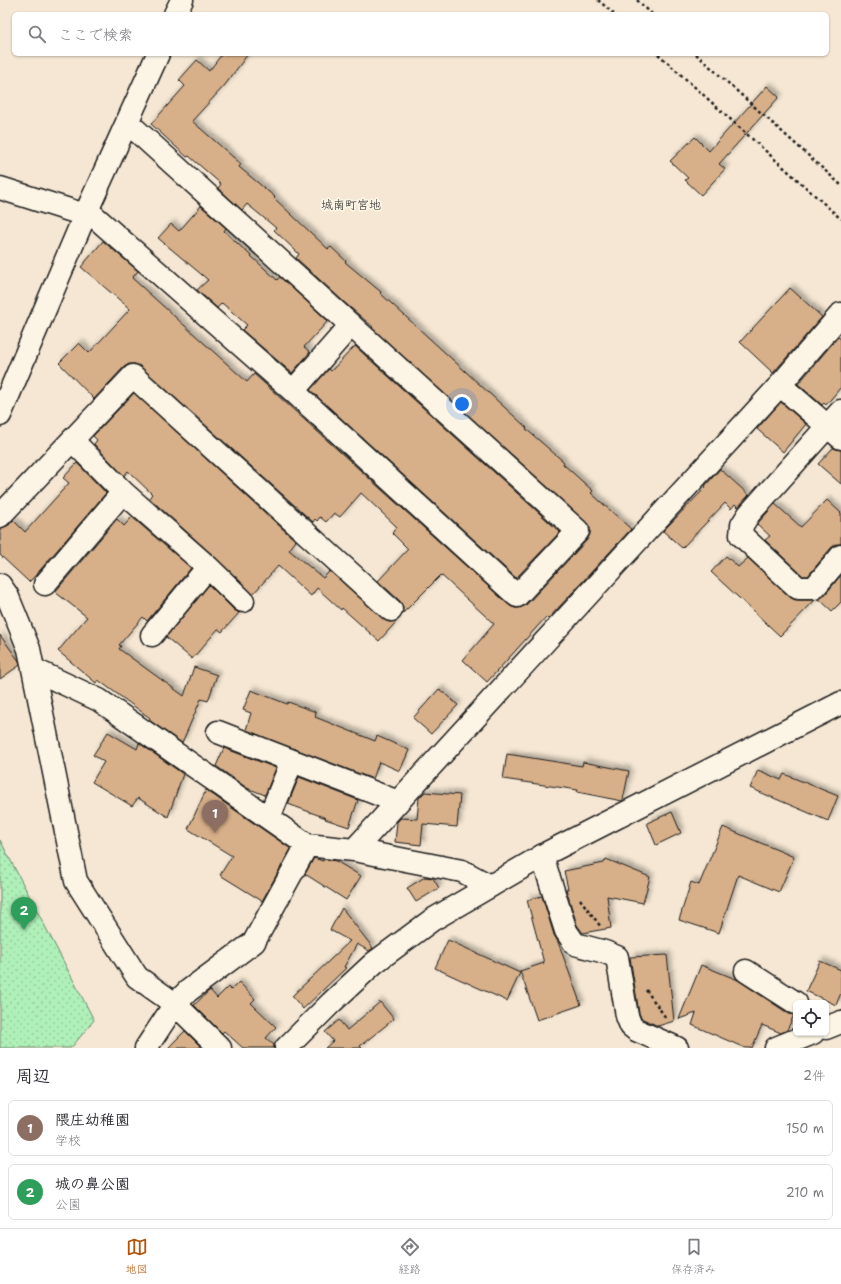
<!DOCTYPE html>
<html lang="ja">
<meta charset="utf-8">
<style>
body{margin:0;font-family:"Shantell Sans","Klee One",sans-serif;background:#f7f7f7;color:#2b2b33}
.controls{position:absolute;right:12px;bottom:12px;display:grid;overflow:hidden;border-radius:6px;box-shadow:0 1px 3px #0004}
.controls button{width:36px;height:36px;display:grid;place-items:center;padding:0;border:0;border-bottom:1px solid #e1e1e2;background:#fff;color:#2b2b33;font:20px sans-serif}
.you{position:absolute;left:462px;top:404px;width:14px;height:14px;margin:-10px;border:3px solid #fff;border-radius:50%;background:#1a73e8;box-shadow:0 0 0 6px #1a73e833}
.badge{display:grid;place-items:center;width:26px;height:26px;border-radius:50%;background:#b45309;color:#fff;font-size:13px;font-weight:700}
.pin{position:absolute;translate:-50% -33px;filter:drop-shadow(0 1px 2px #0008)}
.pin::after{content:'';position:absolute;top:21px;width:14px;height:12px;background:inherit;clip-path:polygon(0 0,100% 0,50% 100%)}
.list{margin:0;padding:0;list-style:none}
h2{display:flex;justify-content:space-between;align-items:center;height:52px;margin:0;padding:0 16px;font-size:17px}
h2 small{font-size:13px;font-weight:400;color:#7c7c81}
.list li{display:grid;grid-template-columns:26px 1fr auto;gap:12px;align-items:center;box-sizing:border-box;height:56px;margin:0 8px 8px;padding:0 8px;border:1px solid #e1e1e2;border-radius:6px}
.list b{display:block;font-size:15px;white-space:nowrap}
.list p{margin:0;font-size:13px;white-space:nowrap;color:#7c7c81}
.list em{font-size:13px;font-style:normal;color:#7c7c81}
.icon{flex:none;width:22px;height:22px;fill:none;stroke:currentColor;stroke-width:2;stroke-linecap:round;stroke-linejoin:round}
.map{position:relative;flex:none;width:841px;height:1048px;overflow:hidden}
.search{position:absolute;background:#fff;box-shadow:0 1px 3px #0004;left:12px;right:12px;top:12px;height:44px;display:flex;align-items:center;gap:10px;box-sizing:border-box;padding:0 14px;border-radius:6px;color:#7c7c81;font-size:15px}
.sheet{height:180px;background:#fff}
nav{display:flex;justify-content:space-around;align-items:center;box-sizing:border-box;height:56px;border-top:1px solid #e1e1e2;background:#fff;font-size:11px;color:#7c7c81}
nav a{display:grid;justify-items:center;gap:2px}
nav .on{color:#b45309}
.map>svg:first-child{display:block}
</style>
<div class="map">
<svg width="841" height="1048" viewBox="0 0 841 1048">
<defs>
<pattern id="grass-dots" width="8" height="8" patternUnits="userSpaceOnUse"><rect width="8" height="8" fill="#afefb8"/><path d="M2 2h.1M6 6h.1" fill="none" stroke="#96cc9e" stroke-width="1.8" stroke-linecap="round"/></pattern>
<filter id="shadow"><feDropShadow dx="3.5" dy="-3.5" stdDeviation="2" flood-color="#0004"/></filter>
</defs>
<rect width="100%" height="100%" fill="#f5e7d3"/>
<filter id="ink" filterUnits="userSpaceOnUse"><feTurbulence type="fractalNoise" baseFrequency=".025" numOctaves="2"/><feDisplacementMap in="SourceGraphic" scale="8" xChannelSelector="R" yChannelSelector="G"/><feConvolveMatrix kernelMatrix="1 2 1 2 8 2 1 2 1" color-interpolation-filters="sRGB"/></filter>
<g filter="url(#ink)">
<path fill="url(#grass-dots)" stroke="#66866a" d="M0,840l94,180 -23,28h-71z"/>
<path fill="#d7af89" stroke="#1c1c1c" filter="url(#shadow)" d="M222,54h26l-23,31 -33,36 49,43 -2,3 36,30 -1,1 54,51 3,-2 15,14 -1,1 36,30 -1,1 147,135 -1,1 38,33 -1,2 30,27 -2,2 40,36 -83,90 -2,-2 -59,65 -24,-22 31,-36 -53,-49 -39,39 1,-7 -3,-6 -22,-20 30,-32 -16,-16 5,-6 -36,-34 -21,24 -6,-4 -8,9 -6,-5 -3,4 -2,-2 -2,3 -172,-155 -6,-3h-6l-5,3 -30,32 -35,-36 20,-20 10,10 41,-44 -49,-42 22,-26 35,30 -6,7 115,104 7,-8 255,231 6,3h5l6,-3 61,-65 3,-6v-6l-4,-6 -214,-194 1,-1 -28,-24 -49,-45 3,-4 -25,-24 2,-2 -29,-24 -5,6 -24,-22 3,-4 -32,-28 -2,1 -36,-33 34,-38 -6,-6 18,-20 12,11z
M767,86l12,11 -60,67 6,5 -24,26 -16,-15 3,-2 -18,-17 25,-24 14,14z
M201,206l25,22 -2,3 53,49 3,-3 48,44 -24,26 6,5 -18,21 -50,-43 5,-5 -25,-22 -5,5 -20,-18 11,-10 -50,-42 13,-14 8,7z
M790,288l32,29 -49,56 -33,-31z
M838,337l3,2v48l-15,18 -2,-2 -2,2 -24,-21z
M355,346l205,186 -44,46 -206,-188 19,-21 2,2z
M134,393l162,148 -7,9 34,28 7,-7 53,48 6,3 8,-1 -18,20 -37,-33 -1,2 -24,-22 -6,8 -33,-30 -25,28 -37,-36 -67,-60 3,-4 -24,-23 -4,5 -30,-32 3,-4 -4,-4z
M781,402l25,22 -23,28 -26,-23z
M833,448l8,2v34l-23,-20z
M77,463l29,30 -71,83 -6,6 -29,-27v-26l9,-4 4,-5 12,12 44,-49 -6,-5z
M720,469l29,26 -11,12 -3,-3 -4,5 -6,-6 -43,45 -19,-17 43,-44 -1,-1z
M827,500l14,13v31h-5l-5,4 -23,28h-5l-38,-36 5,-4 -13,-12 18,-20 26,23z
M132,517l59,51 -44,53 -4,-4 -24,28 2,1 -2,3 65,47 10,-29 23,8 -9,26 -7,-2 -19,44 -33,-23 1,-2 -52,-38 -2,3 -38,-32 29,-34 -32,-25 62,-73 7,7z
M726,556l12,11 10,-9 42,39 8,3h17l-35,36 -69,-64z
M841,575v27l-9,9 -13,-12 5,-3z
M209,585l25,25 5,3 -17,19 -4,-3 -26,30 -26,-22z
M0,635l19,26 1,4 -20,14z
M439,689l19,16 -27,29 -18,-16z
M251,690l36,14 1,-2 28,10 -1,5 60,24 2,-5 32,14 -9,21 -21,-9 -6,17 -127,-49 5,-17 -8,-3z
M108,732l29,17 2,-6 44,31 -15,43 -30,-19 -6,8 -40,-24 12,-20 -11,-7z
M224,748l52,20 -11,27 -18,-7 -31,-22z
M507,754l75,12 1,-4 46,9 -6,29 -1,1 -45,-9 1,-2 -75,-11z
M758,770l23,10 3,-6 54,22 -10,25 -78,-33z
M299,777l59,23 -9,27 -24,-8 1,-1 -38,-14z
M206,790l85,59 -29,52 -42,-26 12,-19 -44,-27z
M425,792l35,3 -3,32 -34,-3 -2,21 -26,-3 2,-20 4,-4 16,1 2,-21z
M672,812l9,21 -25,12 -9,-22z
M723,827l71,30 -15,35 -41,-17 -19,58 -40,-13 12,-38 8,3z
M314,858l9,3 1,-2 12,2 25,15 -15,24 -41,-26z
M606,859l44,18 -7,26 -36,-7 4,32 -28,5 -6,-8 -11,-36h2l-4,-18 40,-8z
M425,877l8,1 6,10 -23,14 -9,-14z
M542,896l12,39 4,7 23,63 -44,15 -17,-49 24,-8 -17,-63z
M342,908l31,40 -4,3 -12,-7 -13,23 2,1 -43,41 -11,-13 58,-55 -20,-11z
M448,940l72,33 -13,28 -72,-33z
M667,955l7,66 -16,5 -17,-8 -2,-5 -9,-56z
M820,961l21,9v23l-5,12 -30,-14z
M701,965l37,15 51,34 5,1 -7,15 -6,3 -19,-8 -10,23h-7l-53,-23 4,-12 -17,6z
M239,982l16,17 -4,4 25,24 -10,11 8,7v3h-31l-19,-17 -2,2 -28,-28 16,-15 7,8 11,-11 3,3z
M380,1002l14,17 -34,27 2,2h-37l8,-7 -8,-9 14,-12 8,10z
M185,1031l15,15v2h-32z"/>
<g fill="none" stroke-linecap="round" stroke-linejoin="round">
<g stroke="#1c1c1c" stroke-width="25">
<path id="street" d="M175,14l7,-14
M0,188l85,27
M87,210l206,181 224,205 61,-65 -451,-409
M780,385l61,53
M293,391l58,-66
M841,411l-92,103 -7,11 -1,10 57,53h16l27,-32
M0,415l85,-200 73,-161
M72,440l51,52 85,75 35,34
M0,516l133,-140 258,234
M45,584l78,-92
M0,585l7,10 22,54 47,232 61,96 38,27 45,44
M152,635l56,-68
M33,669l66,31 208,145
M218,732l180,70
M269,818l23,-57
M542,856l24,75 9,13 30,8 12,5 10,59 4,10 5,4 41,18
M490,886l-28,-15 -108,-21 426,-465 61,-71
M746,971l50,32
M826,1028l15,-6
M146,1048l29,-44 13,-13 66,-49 53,-97 47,5
M776,1048l37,-15"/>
</g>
<g stroke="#1c1c1c" stroke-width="25">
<path id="secondary" d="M286,1048l45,-45 43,-40 58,-43 115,-67 294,-150"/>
</g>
<path stroke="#1c1c1c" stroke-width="2.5" stroke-dasharray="3 3" stroke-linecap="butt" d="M598,0l16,14
M637,0l15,14
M658,54l183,165
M696,54l145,131
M580,899l21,28
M646,990l20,28"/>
<use href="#street" stroke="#fcf5e5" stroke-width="22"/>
<use href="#secondary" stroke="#fcf5e5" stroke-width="22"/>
</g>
</g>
<g text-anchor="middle" stroke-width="3.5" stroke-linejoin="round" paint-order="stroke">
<g font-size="12" fill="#1c1c1c" stroke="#fcf5e5">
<text x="351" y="209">城南町宮地</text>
</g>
</g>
</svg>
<div class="controls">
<button><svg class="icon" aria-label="locate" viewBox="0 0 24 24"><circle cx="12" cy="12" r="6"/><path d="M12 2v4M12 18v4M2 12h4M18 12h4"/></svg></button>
</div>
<div class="you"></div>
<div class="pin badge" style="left:215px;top:833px;background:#8d6e63">1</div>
<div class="pin badge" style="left:24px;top:930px;background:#2e9e5b">2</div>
<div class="search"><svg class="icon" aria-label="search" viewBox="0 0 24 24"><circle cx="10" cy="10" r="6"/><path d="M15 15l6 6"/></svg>ここで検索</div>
</div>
<section class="sheet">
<h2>周辺<small>2件</small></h2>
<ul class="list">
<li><span class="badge" style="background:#8d6e63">1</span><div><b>隈庄幼稚園</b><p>学校</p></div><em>150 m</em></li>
<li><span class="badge" style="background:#2e9e5b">2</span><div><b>城の鼻公園</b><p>公園</p></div><em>210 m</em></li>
</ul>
</section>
<nav>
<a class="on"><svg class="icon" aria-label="map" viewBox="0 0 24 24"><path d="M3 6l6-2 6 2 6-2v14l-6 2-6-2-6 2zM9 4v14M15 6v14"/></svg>地図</a>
<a><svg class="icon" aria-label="directions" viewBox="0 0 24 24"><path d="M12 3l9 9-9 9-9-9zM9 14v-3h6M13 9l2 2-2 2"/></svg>経路</a>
<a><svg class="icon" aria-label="saved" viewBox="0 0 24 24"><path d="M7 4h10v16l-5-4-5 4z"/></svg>保存済み</a>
</nav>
